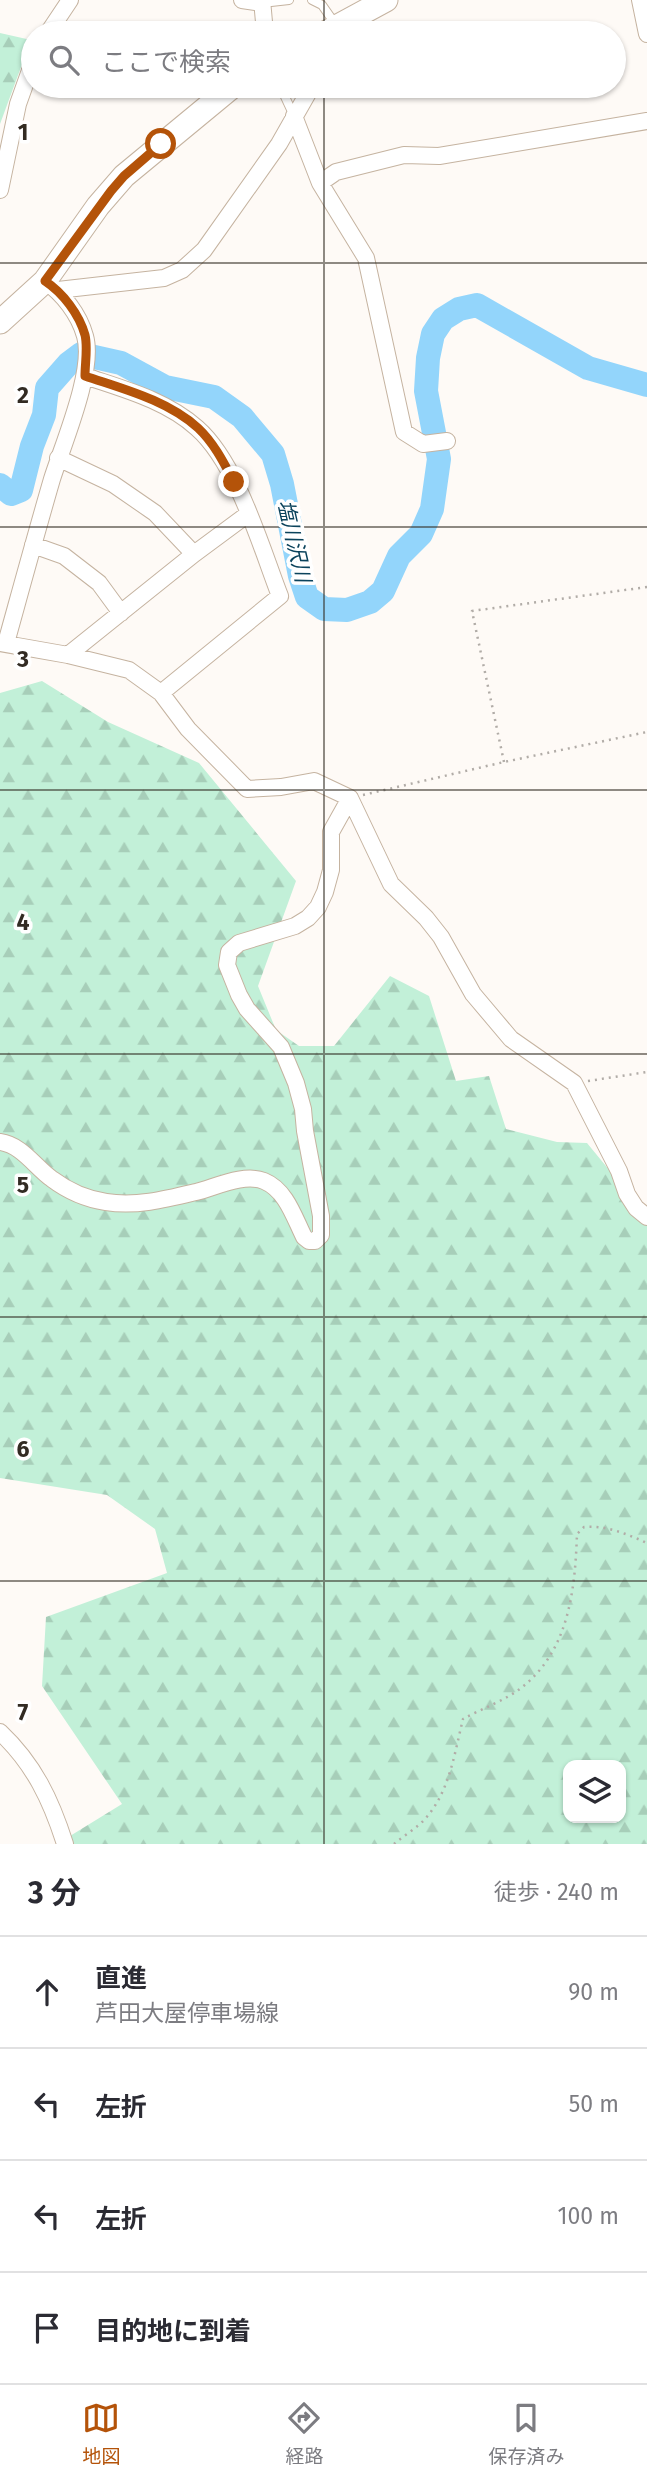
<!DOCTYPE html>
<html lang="ja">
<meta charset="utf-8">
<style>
body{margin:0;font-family:"Fira Sans","Noto Sans JP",sans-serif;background:#f2f2f3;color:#2b2b33}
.controls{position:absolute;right:21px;bottom:21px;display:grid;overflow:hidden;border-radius:14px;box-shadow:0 2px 5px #0004}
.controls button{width:63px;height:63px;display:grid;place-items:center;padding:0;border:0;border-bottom:2px solid #e1e1e2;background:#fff;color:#2b2b33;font:35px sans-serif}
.stop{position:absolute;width:21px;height:21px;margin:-16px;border:5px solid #b45309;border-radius:50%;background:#fff}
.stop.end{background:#b45309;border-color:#fff;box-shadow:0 2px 7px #0008}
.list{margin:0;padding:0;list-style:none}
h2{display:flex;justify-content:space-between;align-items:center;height:91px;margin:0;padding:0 28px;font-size:30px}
h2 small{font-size:23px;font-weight:400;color:#7c7c81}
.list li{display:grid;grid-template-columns:46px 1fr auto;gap:21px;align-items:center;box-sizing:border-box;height:112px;padding:0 28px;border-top:2px solid #e1e1e2}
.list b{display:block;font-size:26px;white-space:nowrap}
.list p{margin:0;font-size:23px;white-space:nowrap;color:#7c7c81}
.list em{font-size:23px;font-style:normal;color:#7c7c81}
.icon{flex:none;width:38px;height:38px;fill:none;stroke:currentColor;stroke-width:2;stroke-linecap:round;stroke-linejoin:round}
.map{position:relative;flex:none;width:647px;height:1844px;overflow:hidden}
.search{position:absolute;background:#fff;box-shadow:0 2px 5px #0004;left:21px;right:21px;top:21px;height:77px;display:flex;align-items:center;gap:18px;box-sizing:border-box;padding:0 24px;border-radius:38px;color:#7c7c81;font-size:26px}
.sheet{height:539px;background:#fff}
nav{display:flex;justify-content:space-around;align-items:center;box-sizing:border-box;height:98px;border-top:2px solid #e1e1e2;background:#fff;font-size:19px;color:#7c7c81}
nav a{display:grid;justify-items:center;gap:4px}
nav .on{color:#b45309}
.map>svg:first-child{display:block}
</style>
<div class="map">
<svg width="647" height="1844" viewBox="0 0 647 1844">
<defs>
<pattern id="forest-firs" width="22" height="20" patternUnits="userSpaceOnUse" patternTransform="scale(1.75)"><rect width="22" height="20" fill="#c2f0d8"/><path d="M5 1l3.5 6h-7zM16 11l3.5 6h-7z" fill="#a7ceb9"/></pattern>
</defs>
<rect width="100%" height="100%" fill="#fefaf6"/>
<path fill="url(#forest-firs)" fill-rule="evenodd" d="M0,33l31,7 -31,84z
M42,681l66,41 91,41 97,118 -38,105 18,44 23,16h35l56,-70 39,20 27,85 33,-5 17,53 51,13 30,1 60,73v628h-590l65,-40 -80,-118 4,-69 121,-44 -12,-44 -48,-34 -107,-17v-785zM568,1765h53v53h-53z"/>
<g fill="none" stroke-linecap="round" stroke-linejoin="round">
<path stroke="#93d5fb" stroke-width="24" d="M0,485l11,9 10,-4 11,-44 12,-31 3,-27 22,-25 12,-9 40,9 44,24 49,10 28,20 31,37 9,30 18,92 7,21 17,12 23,1 23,-8 13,-11 16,-35 22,-22 11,-25 7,-50 -13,-68 2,-33 5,-24 10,-15 16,-10 18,-4 111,63 59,17"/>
<g stroke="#c5b3a0" stroke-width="10">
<path id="lane" d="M312,0l10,5 14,20
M262,3l27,-3
M280,86l14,30"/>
</g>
<g stroke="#c5b3a0" stroke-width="18">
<path id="street" d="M242,0l20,3
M262,0l3,33
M640,0l7,34
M48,33l22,-33
M294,116l26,67 16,-11 68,-17 35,1 208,-35
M320,183l46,75 38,174 19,12 24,-3
M0,190l18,-86 15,-42
M58,290l106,-12 18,-8 22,-20 75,-106 33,-58
M85,376c38,13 81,24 112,52 40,35 64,119 83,168l-119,97
M58,458l55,26 42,29 39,41
M33,545l31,11 35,27 22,30
M0,643l68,12 61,15 32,23 27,36 59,60 34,-2 33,-6 36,17 41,86 35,34 15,19 32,57 38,45 63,44 45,88 8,23 9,14 11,9
M6,643c15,-54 30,-109 46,-164 11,-35 43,-109 33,-143 -6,-22 -22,-42 -40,-55
M68,655l126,-101 54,-40
M0,1142c22,3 35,25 52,37 16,12 34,20 54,23 30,5 61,-3 90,-10 20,-5 48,-19 68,-11 22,9 30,36 40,56l5,4h6l6,-6v-19l-16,-85 -2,-22 -7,-26 -15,-36 -34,-38 -8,-14 -12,-30 2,-13 10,-9 56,-17 13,-8 10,-11 7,-15 6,-22v-38l19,-34
M0,1732c34,32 51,68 65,112"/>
</g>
<g stroke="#c5b3a0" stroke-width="25">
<path id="secondary" d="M325,33l61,-33
M0,322l45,-41 53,-75 26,-30 109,-90"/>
</g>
<path stroke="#b1aca7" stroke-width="2.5" stroke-dasharray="2 5" stroke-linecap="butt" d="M504,762l-32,-151 175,-24
M363,795l141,-33 143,-30
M588,1081l59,-9
M394,1844c8,-7 18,-13 26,-20 29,-27 34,-69 43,-105 18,-10 43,-19 58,-31 48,-37 54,-98 56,-154l7,-7c22,-2 43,7 63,16"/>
<use href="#lane" stroke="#fff" stroke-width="8"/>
<use href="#street" stroke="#fff" stroke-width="16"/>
<use href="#secondary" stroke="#fff" stroke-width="23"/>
</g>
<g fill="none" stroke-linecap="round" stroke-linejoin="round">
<path stroke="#b45309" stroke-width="9" d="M161,144l-37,32 -13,15 -66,90c18,12 34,33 40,54 3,12 0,28 0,41 38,13 82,24 113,52 16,15 26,35 36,54"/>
</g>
<path fill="none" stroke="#322b23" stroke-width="2" stroke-opacity="0.55" d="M324,0v33M324,86v1758M0,263h647M0,527h647M0,790h647M0,1054h647M0,1317h647M0,1581h647"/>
<g text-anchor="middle" stroke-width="7" stroke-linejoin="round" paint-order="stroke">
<g font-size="21" font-style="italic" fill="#0b435c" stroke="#fff">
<text transform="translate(294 541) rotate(77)" y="7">塩川沢川</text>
</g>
</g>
<g font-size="23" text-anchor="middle" font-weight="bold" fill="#322b23" stroke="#fff" stroke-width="7" stroke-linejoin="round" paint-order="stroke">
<text x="23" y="140">1</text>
<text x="23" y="403">2</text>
<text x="23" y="667">3</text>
<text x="23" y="930">4</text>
<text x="23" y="1193">5</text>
<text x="23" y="1457">6</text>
<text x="23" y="1720">7</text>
</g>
</svg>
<div class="controls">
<button><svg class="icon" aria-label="layers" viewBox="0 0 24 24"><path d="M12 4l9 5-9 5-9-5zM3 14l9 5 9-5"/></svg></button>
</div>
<div class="stop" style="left:161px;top:144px"></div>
<div class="stop end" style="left:234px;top:482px"></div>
<div class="search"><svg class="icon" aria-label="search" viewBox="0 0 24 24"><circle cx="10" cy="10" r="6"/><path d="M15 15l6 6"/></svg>ここで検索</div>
</div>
<section class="sheet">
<h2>3 分<small>徒歩 · 240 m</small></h2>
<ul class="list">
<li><svg class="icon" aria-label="ahead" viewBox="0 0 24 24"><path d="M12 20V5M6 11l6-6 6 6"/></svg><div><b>直進</b><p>芦田大屋停車場線</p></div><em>90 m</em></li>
<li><svg class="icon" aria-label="left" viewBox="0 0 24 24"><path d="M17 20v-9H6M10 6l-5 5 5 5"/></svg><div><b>左折</b></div><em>50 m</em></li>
<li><svg class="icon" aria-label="left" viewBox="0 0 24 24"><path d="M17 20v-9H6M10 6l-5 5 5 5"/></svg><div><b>左折</b></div><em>100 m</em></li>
<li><svg class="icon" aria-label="arrive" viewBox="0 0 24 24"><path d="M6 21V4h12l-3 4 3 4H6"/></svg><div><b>目的地に到着</b></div></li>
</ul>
</section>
<nav>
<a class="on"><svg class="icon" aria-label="map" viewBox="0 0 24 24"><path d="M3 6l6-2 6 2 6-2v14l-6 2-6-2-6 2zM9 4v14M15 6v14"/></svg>地図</a>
<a><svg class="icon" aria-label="directions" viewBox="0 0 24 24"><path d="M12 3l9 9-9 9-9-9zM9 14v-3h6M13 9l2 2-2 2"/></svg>経路</a>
<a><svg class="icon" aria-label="saved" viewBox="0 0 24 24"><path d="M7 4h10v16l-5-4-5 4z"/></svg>保存済み</a>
</nav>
